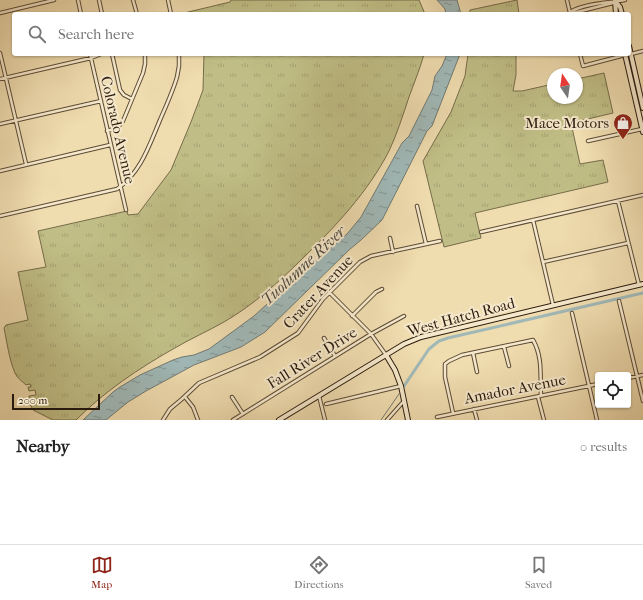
<!DOCTYPE html>
<style>
body{margin:0;font-family:"IM FELL French Canon",serif;background:#f6f6f6;color:#222}
.controls{position:absolute;right:12px;bottom:12px;display:grid;overflow:hidden;border-radius:4px;box-shadow:0 1px 3px #0004}
.controls button{width:36px;height:36px;display:grid;place-items:center;padding:0;border:0;border-bottom:1px solid #e0e0e0;background:#fff;color:#222;font:20px sans-serif}
.compass{position:absolute;left:547px;top:68px;width:36px;height:36px;border-radius:50%;background:#fff;box-shadow:0 1px 3px #0004;rotate:347deg}
.scale{position:absolute;left:12px;bottom:10px;width:88px;box-sizing:border-box;padding-left:4px;border:2px solid #2b1b0e;border-top:0;font-size:11px;line-height:14px;white-space:nowrap;color:#2b1b0e;-webkit-text-stroke:3px #f5e8cb;paint-order:stroke}
.list{margin:0;padding:0;list-style:none}
h2{display:flex;justify-content:space-between;align-items:center;height:52px;margin:0;padding:0 16px;font-size:17px}
h2 small{font-size:13px;font-weight:400;color:#767676}
.icon{flex:none;width:22px;height:22px;fill:none;stroke:currentColor;stroke-width:2;stroke-linecap:round;stroke-linejoin:round}
.map{position:relative;flex:none;width:643px;height:420px;overflow:hidden}
.search{position:absolute;background:#fff;box-shadow:0 1px 3px #0004;left:12px;right:12px;top:12px;height:44px;display:flex;align-items:center;gap:10px;box-sizing:border-box;padding:0 14px;border-radius:4px;color:#767676;font-size:15px}
.sheet{height:124px;background:#fff}
nav{display:flex;justify-content:space-around;align-items:center;box-sizing:border-box;height:56px;border-top:1px solid #e0e0e0;background:#fff;font-size:11px;color:#767676}
nav a{display:grid;justify-items:center;gap:2px}
nav .on{color:#8f2418}
.map>svg:first-child{display:block}
</style>
<div class="map">
<svg width="643" height="420" viewBox="0 0 643 420">
<defs>
<pattern id="grass-tufts" width="24" height="20" patternUnits="userSpaceOnUse"><rect width="24" height="20" fill="#c0be86"/><path d="M3 7l-1-3M5 7V3M7 7l1-3M15 17l-1-3M17 17v-4M19 17l1-3" fill="none" stroke="#a5a372"/></pattern>
<pattern id="water-ripples" width="26" height="14" patternUnits="userSpaceOnUse"><rect width="26" height="14" fill="#a0b8b7"/><path d="M2 4q2-2 4 0t4 0M15 11q2-2 4 0t4 0" fill="none" stroke="#839593"/></pattern>
</defs>
<rect width="100%" height="100%" fill="#efdcaf"/>
<filter id="stains"><feTurbulence type="fractalNoise" baseFrequency=".005" numOctaves="4"/><feColorMatrix values="0 0 0 0 .2 0 0 0 0 .09 0 0 0 0 .02 0 0 0 .5 -.17"/></filter>
<radialGradient id="worn" r=".72"><stop offset=".6" stop-color="#630" stop-opacity="0"/><stop offset="1" stop-color="#630" stop-opacity=".3"/></radialGradient>
<path fill="url(#grass-tufts)" stroke="#766c4a" d="M231,0h188l6,14h-245l50,-12z
M517,0l2,14h-49v-4z
M204,54h220c-4,15 -10,29 -15,43 -6,18 -12,37 -20,54 -21,41 -54,76 -87,108 -24,24 -49,46 -78,63 -16,9 -34,17 -51,27 -35,20 -68,42 -97,71h-23l-20,-10 -4,-8v-6l7,-1 -1,-5 -6,1 -1,-4h3l-1,-3 -4,1c-4,-4 -9,-7 -11,-12 -6,-14 -8,-31 -11,-45l2,-3 22,-5 -10,-48 28,-5 -8,-36 89,-20 1,4 10,-1 33,-44 20,-48 12,-32z
M468,54h48v21l-3,16h9l31,-7v14h24v-19l27,-6 9,40 -42,10 9,41 23,-4 5,22 -133,31 6,25 -37,9 -21,-86 28,-49 14,-36z"/>
<path fill="url(#water-ripples)" stroke="#717973" d="M437,0h20l4,14h-15l-1,-5z
M447,54h13l-28,72 -5,5 -45,89 -21,20 -12,10 -84,82 -24,15 -47,18 -48,26 -18,11 -22,18h-23l30,-28 7,-5 20,-12 33,-15 9,-3 12,-2 15,-6 45,-33 48,-44 45,-38 14,-17 41,-74 7,-7 23,-46 3,-14 7,-10z"/>
<g fill="none" stroke-linecap="round" stroke-linejoin="round">
<path stroke="#717973" stroke-width="1" d="M381,420l18,-26"/>
<path stroke="#a0b8b7" stroke-width="3" d="M404,386l25,-37 10,-8 9,-3 195,-45"/>
<g stroke="#5c4b36" stroke-width="4.5">
<path id="street" d="M78,0l3,14
M99,0l3,14
M133,0l4,14
M168,0l3,14
M567,0l3,13
M570,12c15,-9 38,-9 55,-12
M570,12l3,1 40,-10
M0,13l54,-13
M0,53l26,111
M90,54l36,156
M112,54l8,36 4,5 8,4
M580,54l3,12 42,-11
M631,54l12,-3
M0,79l91,-21 10,-4
M0,124l101,-23
M107,131l10,-3 6,-7 20,-48 2,-9v-10
M588,141l54,-12
M0,171l110,-26
M618,201l21,84
M417,206l9,38
M0,216l117,-27c24,-17 32,-43 43,-69 6,-14 13,-29 17,-43l2,-11v-12
M533,220l20,85
M481,232l162,-37
M390,238l3,14
M543,262l85,-19
M329,292l42,42 15,21
M619,301l24,100
M572,313l25,107
M352,316l24,-24 6,-3
M324,338l11,18
M504,347l5,19
M473,353l4,19
M628,378l15,-3
M319,396l6,24
M185,397l8,10 5,13
M232,397l11,17
M538,397l6,23
M326,404l75,-18
M474,409l3,11
M453,413l-8,-36v-13l4,-3 13,-6 71,-15c10,17 7,37 8,56
M437,417l161,-33
M163,420l7,-11 12,-10 17,-16 61,-26 38,-24 25,-34 37,-37 11,-6 69,-15
M233,420l138,-86 33,-18
M387,420l16,-18"/>
</g>
<g stroke="#2b1b0e" stroke-width="6">
<path id="secondary" d="M616,0v2l4,5 2,7
M615,1l1,13
M629,46l14,62
M625,54l18,78
M386,355l9,15 6,16 7,34
M279,420l125,-76 17,-7 222,-53"/>
</g>
<use href="#street" stroke="#f5e8cb" stroke-width="2.5"/>
<use href="#secondary" stroke="#f5e8cb" stroke-width="4"/>
</g>
<defs>
<g id="shop-pin" transform="scale(1)"><path d="M0 17L-7.5 6A9.5 9.5 0 1 1 7.5 6Z" fill="#8f2418" stroke="#f5e8cb"/><path d="M-5-2.5h2.3a2.7 3.5 0 0 1 5.4 0H5L5.5 6h-11ZM-1.5-2.5h3a1.5 2.3 0 0 0-3 0Z" fill="#fff"/></g>
</defs>
<g fill-rule="evenodd">
<use href="#shop-pin" x="623" y="123"/>
</g>
<g text-anchor="middle" stroke-width="4" stroke-linejoin="round" paint-order="stroke">
<g font-size="15" fill="#2b1b0e" stroke="#f5e8cb" text-anchor="end">
<text x="609" y="128">Mace Motors</text>
</g>
<g font-size="15" fill="#2b1b0e" stroke="#f5e8cb">
<text transform="translate(118 130) rotate(77)" y="5">Colorado Avenue</text>
<text transform="translate(318 292) rotate(-47)" y="5">Crater Avenue</text>
<text transform="translate(461 317) rotate(-15)" y="5">West Hatch Road</text>
<text transform="translate(312 358) rotate(-32)" y="5">Fall River Drive</text>
<text transform="translate(515 389) rotate(-11)" y="5">Amador Avenue</text>
</g>
<g font-size="16" font-style="italic" fill="#4e4a41" stroke="#f5e8cb">
<text transform="translate(303 265) rotate(-43)" y="6">Tuolumne River</text>
</g>
</g>
<rect width="100%" height="100%" filter="url(#stains)"/>
<rect width="100%" height="100%" fill="url(#worn)"/>
</svg>
<div class="controls">
<button><svg class="icon" aria-label="locate" viewBox="0 0 24 24"><circle cx="12" cy="12" r="6"/><path d="M12 2v4M12 18v4M2 12h4M18 12h4"/></svg></button>
</div>
<svg class="compass" viewBox="-18 -18 36 36"><path d="M0-13l5 13h-10z" fill="#e53935"/><path d="M0 13l5-13h-10z" fill="#767676"/></svg>
<div class="scale">200 m</div>
<div class="search"><svg class="icon" aria-label="search" viewBox="0 0 24 24"><circle cx="10" cy="10" r="6"/><path d="M15 15l6 6"/></svg>Search here</div>
</div>
<section class="sheet">
<h2>Nearby<small>0 results</small></h2>
<ul class="list">
</ul>
</section>
<nav>
<a class="on"><svg class="icon" aria-label="map" viewBox="0 0 24 24"><path d="M3 6l6-2 6 2 6-2v14l-6 2-6-2-6 2zM9 4v14M15 6v14"/></svg>Map</a>
<a><svg class="icon" aria-label="directions" viewBox="0 0 24 24"><path d="M12 3l9 9-9 9-9-9zM9 14v-3h6M13 9l2 2-2 2"/></svg>Directions</a>
<a><svg class="icon" aria-label="saved" viewBox="0 0 24 24"><path d="M7 4h10v16l-5-4-5 4z"/></svg>Saved</a>
</nav>
